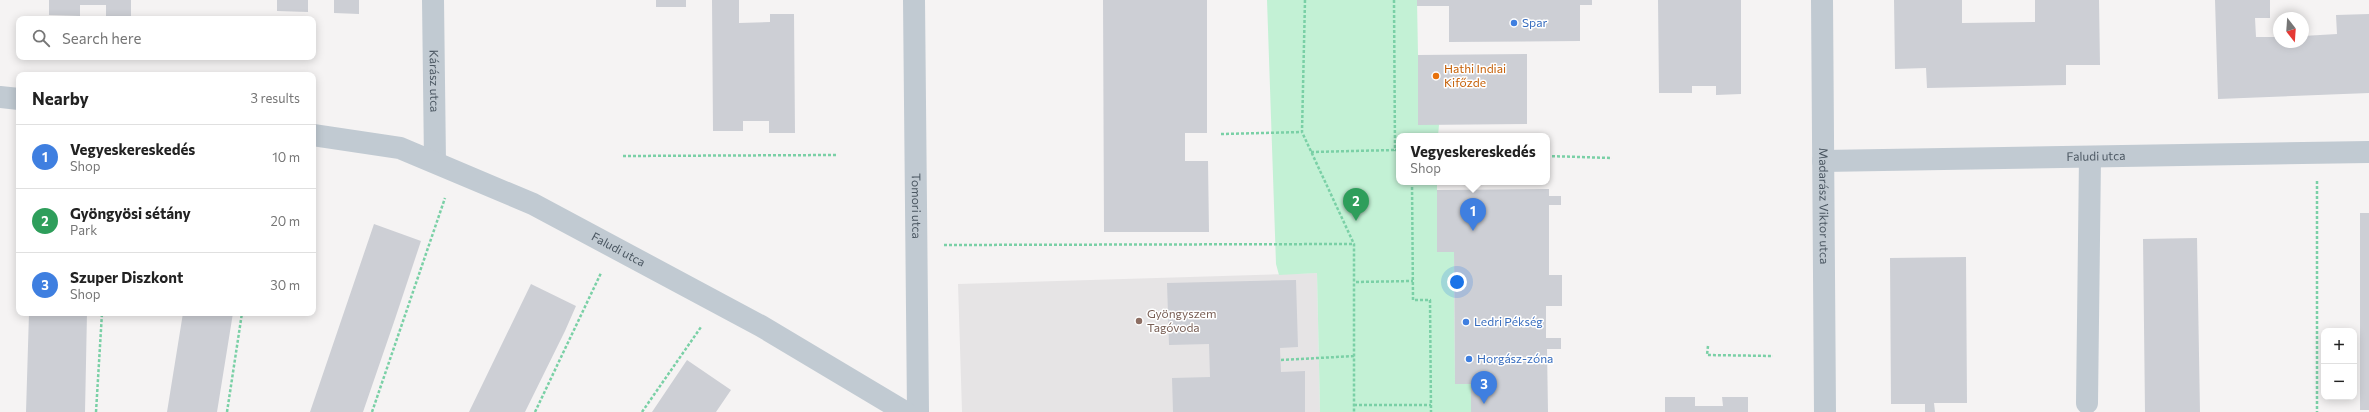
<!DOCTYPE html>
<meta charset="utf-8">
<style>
body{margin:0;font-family:Commissioner,sans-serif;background:#f6f6f6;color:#222}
.controls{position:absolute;right:12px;bottom:12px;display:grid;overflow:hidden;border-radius:8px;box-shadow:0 2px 10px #0003}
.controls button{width:36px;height:36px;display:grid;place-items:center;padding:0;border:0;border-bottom:1px solid #e0e0e0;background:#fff;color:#222;font:20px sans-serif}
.compass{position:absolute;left:2273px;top:12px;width:36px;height:36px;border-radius:50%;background:#fff;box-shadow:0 2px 10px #0003;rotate:163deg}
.you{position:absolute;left:1457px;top:282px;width:14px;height:14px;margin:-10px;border:3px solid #fff;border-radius:50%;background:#1a73e8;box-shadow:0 0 0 6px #1a73e833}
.badge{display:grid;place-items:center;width:26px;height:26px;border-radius:50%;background:#1a73e8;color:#fff;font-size:13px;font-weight:700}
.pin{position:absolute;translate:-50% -33px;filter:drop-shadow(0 1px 2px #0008)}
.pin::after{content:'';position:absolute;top:21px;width:14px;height:12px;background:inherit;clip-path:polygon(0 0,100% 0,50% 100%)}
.popup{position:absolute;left:1396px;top:133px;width:154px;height:52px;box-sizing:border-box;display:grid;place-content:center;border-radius:8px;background:#fff;filter:drop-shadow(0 1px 3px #0005);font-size:13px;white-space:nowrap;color:#767676}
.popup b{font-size:15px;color:#222}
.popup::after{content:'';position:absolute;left:50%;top:100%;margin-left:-8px;border:8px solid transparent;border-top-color:#fff}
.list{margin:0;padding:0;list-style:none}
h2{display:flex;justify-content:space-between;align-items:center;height:52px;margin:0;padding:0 16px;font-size:17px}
h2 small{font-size:13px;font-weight:400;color:#767676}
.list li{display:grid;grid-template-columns:26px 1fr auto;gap:12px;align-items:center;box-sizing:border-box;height:64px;padding:0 16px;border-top:1px solid #e0e0e0}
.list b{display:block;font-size:15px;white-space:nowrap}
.list p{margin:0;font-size:13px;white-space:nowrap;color:#767676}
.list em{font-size:13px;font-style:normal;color:#767676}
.icon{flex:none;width:22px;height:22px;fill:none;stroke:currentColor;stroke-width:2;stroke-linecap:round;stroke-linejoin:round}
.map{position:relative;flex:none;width:2369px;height:412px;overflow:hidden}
.search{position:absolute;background:#fff;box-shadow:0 2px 10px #0003;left:16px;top:16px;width:300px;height:44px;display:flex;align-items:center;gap:10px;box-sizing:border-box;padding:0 14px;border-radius:8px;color:#767676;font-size:15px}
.panel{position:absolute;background:#fff;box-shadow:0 2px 10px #0003;left:16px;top:72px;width:300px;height:244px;border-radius:8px}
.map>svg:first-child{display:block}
</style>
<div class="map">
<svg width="2369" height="412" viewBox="0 0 2369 412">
<rect width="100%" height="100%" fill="#f5f3f3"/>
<path fill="#e6e4e5" d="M1317,273l3,139h-358l-4,-128z"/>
<path fill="#c3f1d5" d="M1267,0h150l1,55 21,70 -1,11h-39v46h38v70h17l1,132h16v28h-151l-3,-139 -38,2 -3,-11z"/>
<path fill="#cdcfd5" d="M49,0h82v18h-25v-13h-26v11l-31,-1z
M277,0h31v12l-31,-1z
M334,0h25v14l-25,-1z
M656,0h30v7h-30z
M712,0h27v23l31,-1v-8h24l1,119h-26v-12h-26v10h-30z
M1103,0h104v133h-22v28h23l1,71h-105z
M1417,0h175v5h-12v36l-131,1v-36h-32z
M1658,0h83v94l-25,1v-9h-24v7h-33z
M1894,0h68v23l73,-1v-22h64l1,65h-34v20l-139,3 -1,-20 -31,1z
M2215,0h55v18h-15l1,19h23v5h24v-6l34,-2 -1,-19 33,-1v79l-151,6z
M1527,54v70l-109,1v-70z
M1549,189v7h12v9h-12v70h13v31h-16v32h15v11h-14l1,63h-77v-28h-16l-1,-132h-17v-62z
M2360,213h9v197h-9z
M374,224l47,17 -26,78 -32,93h-53z
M2197,238l3,174h-55l-2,-173z
M1966,257l1,146h-33l1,9h-10v-8h-34l-1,-146z
M1296,280l2,67 -18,1 1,24 24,-1v41h-132l-1,-34 38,-1 -1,-33 -40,1 -2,-62z
M531,284l45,22 -11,25 -40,81h-56z
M29,313h58l-2,99h-59z
M183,313h50l-16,99h-50z
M687,360l44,30 -15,22h-64z
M1665,397h30v9h28l-1,-9h26v15h-83z"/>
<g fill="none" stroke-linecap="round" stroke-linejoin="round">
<path stroke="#7ad0a6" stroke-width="2.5" stroke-dasharray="3 2" stroke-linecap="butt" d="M1305,0l-3,132 52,112v168
M1394,0l1,150h4
M1221,134l81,-2
M1311,152l84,-2
M623,156l213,-1
M1547,156l65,2
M2317,181v231
M1412,182l1,118h17l1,112
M944,245l410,-1
M1356,282l57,-1
M1708,346l-1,9 66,1
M1281,360l74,-4
M1354,405h77
M96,412l6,-99
M227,412l15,-99
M372,412l73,-214
M535,412l66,-139
M642,412l59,-85"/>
<g stroke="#c1cad2" stroke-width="22">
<path id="s1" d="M433,0l2,162"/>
<path id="s2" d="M914,0l4,412"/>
<path id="s3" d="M1822,0l3,412"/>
<path d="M0,97l19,2"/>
<path id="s4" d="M313,135l87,13 133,56 228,122 144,86"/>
<path id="s5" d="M1823,161l546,-9"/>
<path d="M2087,403l3,-246"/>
</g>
</g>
<g fill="#3f7fe0" stroke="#fff" stroke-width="1.5">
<circle cx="1514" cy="23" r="4"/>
<circle cx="1466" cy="322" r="4"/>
<circle cx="1469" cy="359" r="4"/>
</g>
<circle fill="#e8710a" stroke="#fff" stroke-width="1.5" cx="1436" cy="76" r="4"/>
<circle fill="#8d6e63" stroke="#fff" stroke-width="1.5" cx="1139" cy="321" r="4"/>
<g text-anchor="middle" stroke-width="3" stroke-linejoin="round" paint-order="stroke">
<g font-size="12" fill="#366cbe" stroke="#fff" text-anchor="start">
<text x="1522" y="27">Spar</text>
<text x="1474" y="326">Ledri Pékség</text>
<text x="1477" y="363">Horgász-zóna</text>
</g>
<g font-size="12" fill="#c56008" stroke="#fff" text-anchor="start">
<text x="1444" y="73">Hathi Indiai<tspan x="1444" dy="14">Kifőzde</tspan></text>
</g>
<g font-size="12" fill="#4a5661" stroke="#fff">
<text dy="4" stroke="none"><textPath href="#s1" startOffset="81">Kárász utca</textPath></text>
<text dy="4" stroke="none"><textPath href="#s5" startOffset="273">Faludi utca</textPath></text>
<text dy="4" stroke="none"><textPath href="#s2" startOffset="206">Tomori utca</textPath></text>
<text dy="4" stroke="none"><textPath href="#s3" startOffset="206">Madarász Viktor utca</textPath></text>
<text dy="4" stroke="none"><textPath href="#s4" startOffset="329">Faludi utca</textPath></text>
</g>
<g font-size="12" fill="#785e54" stroke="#fff" text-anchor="start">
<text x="1147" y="318">Gyöngyszem<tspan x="1147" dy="14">Tagóvoda</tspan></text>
</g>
</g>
</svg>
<div class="controls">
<button>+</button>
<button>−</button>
</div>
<svg class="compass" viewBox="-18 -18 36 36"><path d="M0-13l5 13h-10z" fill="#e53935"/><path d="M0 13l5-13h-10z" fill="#767676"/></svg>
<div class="you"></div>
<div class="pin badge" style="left:1473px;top:231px;background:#3f7fe0">1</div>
<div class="popup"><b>Vegyeskereskedés</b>Shop</div>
<div class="pin badge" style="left:1356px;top:221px;background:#2e9e5b">2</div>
<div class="pin badge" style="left:1484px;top:404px;background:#3f7fe0">3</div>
<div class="search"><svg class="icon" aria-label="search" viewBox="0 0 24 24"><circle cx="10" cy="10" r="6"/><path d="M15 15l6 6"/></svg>Search here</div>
<section class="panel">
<h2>Nearby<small>3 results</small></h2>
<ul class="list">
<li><span class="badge" style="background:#3f7fe0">1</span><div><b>Vegyeskereskedés</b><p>Shop</p></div><em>10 m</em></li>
<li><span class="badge" style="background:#2e9e5b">2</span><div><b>Gyöngyösi sétány</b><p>Park</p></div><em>20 m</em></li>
<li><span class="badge" style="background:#3f7fe0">3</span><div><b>Szuper Diszkont</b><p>Shop</p></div><em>30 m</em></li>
</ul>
</section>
</div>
